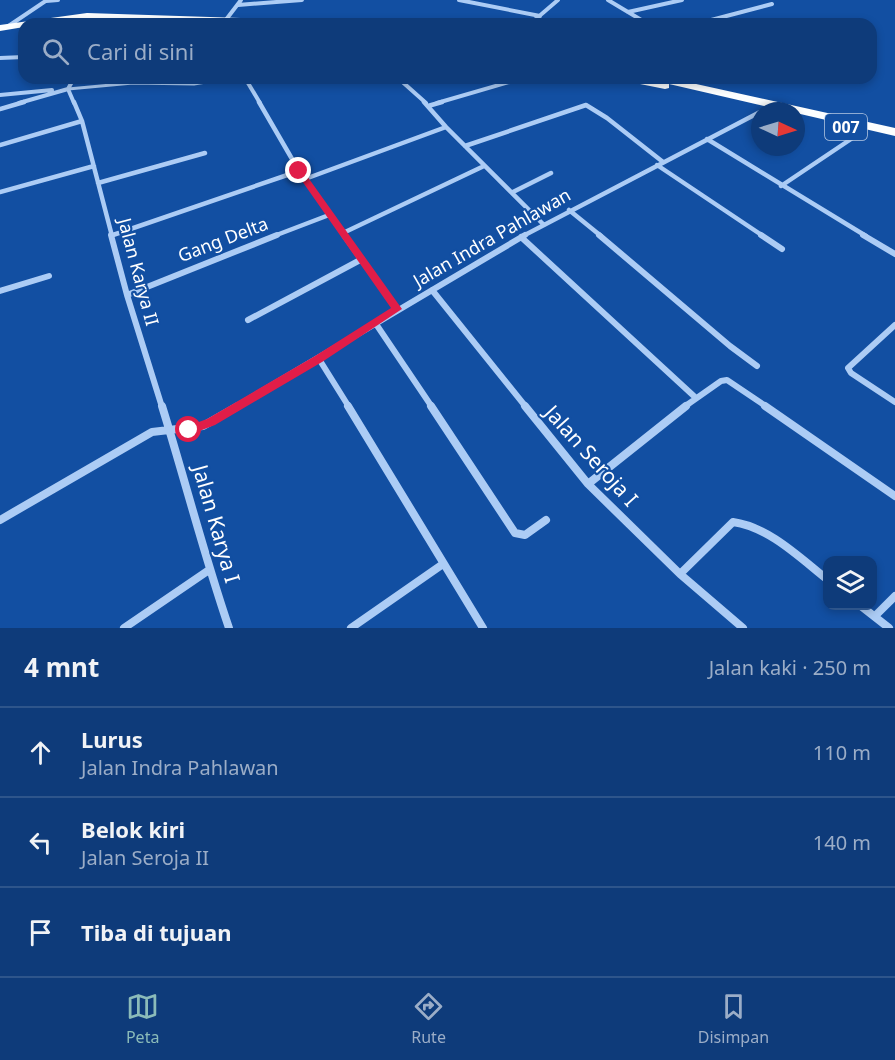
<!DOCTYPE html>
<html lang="id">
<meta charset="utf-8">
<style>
body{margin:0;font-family:"Noto Sans",sans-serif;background:#17427f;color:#f1f3f6}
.controls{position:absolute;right:18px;bottom:18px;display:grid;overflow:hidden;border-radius:12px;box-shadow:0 3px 9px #0003}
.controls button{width:54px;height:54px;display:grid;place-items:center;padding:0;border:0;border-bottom:2px solid #2e558b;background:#0e3b7a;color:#f1f3f6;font:30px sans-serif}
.compass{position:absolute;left:751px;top:102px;width:54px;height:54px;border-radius:50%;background:#0e3b7a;box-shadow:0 3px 9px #0003;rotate:94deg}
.stop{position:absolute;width:18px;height:18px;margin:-14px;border:4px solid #e11d48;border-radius:50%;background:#fff}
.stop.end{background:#e11d48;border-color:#fff;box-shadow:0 2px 6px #0008}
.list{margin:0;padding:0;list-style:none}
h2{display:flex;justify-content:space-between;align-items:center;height:78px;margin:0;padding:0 24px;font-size:26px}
h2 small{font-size:20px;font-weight:400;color:#9badc7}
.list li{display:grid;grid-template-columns:39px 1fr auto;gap:18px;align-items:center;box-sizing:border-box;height:90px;padding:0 24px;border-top:2px solid #2e558b}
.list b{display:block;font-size:22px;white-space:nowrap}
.list p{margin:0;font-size:20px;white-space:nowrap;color:#9badc7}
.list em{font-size:20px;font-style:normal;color:#9badc7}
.icon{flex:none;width:33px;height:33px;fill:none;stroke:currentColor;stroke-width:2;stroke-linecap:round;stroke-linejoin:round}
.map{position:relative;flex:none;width:895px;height:628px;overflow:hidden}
.search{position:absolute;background:#0e3b7a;box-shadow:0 3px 9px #0003;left:18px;right:18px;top:18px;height:66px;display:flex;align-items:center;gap:15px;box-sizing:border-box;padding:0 21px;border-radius:18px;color:#9badc7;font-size:22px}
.sheet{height:348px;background:#0e3b7a}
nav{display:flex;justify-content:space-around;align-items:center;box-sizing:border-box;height:84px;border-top:2px solid #2e558b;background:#0e3b7a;font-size:16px;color:#9badc7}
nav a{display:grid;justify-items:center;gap:3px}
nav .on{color:#8bbbb9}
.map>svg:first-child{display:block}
</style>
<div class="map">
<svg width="895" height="628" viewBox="0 0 895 628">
<rect width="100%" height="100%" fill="#124fa2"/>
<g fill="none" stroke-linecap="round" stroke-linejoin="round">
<path stroke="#acccf5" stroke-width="3" d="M68,89l65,-6 61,1 36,-6"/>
<path stroke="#acccf5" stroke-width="4" d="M459,0l81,16
M608,0l40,24
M46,1l12,-1
M238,5l64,-5
M628,12l54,-12
M225,21l16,-21
M530,24l28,-24
M696,24l76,-20
M7,27l40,-27
M0,58l24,-1
M245,78l15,25
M398,78l28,25
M68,89l6,14
M68,89l6,-11
M0,95l52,-5
M19,103l49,-14
M437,103l86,-25"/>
<path stroke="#acccf5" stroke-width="4.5" d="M74,102l8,19 30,115
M259,102l40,69 46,65
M424,102l22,25 97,97
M428,106l14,-4
M0,109l24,-7
M707,139l159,97
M0,145l82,-24
M465,146l121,-41 21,13 56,44
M657,165l106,71
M305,179l141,-52
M98,183l107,-30
M781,186l82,-55
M0,192l94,-26
M513,192l38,-19
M569,210l32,26
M343,233l141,-67
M113,235l186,-64
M274,236l55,-21
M523,236l237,-124"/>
<path stroke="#acccf5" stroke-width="6" d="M111,235l16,60 35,112
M344,235l53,74
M599,235l131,111 27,20
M761,235l21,14
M863,235l32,19
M521,237l175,161
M432,290l94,117
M0,291l49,-15
M127,295l150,-60
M248,320l114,-61
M376,324l56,83
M895,325l-47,43 3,5 44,29
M319,359l30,48
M235,407l290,-172
M684,407l37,-26 6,-1 40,27"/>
<path stroke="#acccf5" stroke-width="8" d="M162,406c23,74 42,149 67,222
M348,406l135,222
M431,406l84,127 10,2 21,-15
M525,406l63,78 92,90 63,54
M765,406l130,90
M588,484l98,-78
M0,520l152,-88 51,-6 35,-20
M680,574l53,-52c36,5 67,36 95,58
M861,606l28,22
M875,616l20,-20
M124,628l85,-58
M351,628l92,-64"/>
<path fill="#fcfeff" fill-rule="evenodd" d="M87,13l246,8 5,3h-90l-161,-5 -40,5h-23v3l-24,4v-6z
M620,78l31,2 -1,-2h19l226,50v8l-99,-23v-2h-10l-117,-27v4l-4,1 -40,-8z"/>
</g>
<path fill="#e11d48" d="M296,169h6l100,140 -80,53 -107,63 -26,10 -4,-1v-7l22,-8 108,-63 76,-48 -96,-137z"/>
<g text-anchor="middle" stroke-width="4.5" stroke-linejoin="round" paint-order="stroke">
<rect fill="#124fa2" stroke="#b8cae3" stroke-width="1.5" x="825" y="114" width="42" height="26" rx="4.5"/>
<g font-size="16" font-weight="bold" fill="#fff">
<text x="846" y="133">007</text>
</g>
<g font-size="18" fill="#fff" stroke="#124fa2">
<text transform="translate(492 238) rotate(-30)" y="6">Jalan Indra Pahlawan</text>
<text transform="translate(223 240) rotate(-21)" y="6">Gang Delta</text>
<text transform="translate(138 272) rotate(75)" y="6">Jalan Karya II</text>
</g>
<g font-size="21" fill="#fff" stroke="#124fa2">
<text transform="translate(591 456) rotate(48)" y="7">Jalan Seroja I</text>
<text transform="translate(216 524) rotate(74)" y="7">Jalan Karya I</text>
</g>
</g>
</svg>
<div class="controls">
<button><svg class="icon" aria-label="layers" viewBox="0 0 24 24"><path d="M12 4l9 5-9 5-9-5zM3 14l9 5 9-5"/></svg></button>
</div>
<svg class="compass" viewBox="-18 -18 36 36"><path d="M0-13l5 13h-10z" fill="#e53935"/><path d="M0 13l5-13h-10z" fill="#9badc7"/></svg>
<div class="stop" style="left:189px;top:430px"></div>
<div class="stop end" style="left:299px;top:171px"></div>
<div class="search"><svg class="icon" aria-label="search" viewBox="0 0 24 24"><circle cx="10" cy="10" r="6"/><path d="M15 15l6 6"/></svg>Cari di sini</div>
</div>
<section class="sheet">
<h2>4 mnt<small>Jalan kaki · 250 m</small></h2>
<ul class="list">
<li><svg class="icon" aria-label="ahead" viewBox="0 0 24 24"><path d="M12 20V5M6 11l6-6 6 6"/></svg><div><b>Lurus</b><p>Jalan Indra Pahlawan</p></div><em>110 m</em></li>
<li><svg class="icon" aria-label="left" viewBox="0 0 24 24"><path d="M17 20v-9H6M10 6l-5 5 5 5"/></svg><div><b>Belok kiri</b><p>Jalan Seroja II</p></div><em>140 m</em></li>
<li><svg class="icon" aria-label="arrive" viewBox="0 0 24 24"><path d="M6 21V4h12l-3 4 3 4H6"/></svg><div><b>Tiba di tujuan</b></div></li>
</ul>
</section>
<nav>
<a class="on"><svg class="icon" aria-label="map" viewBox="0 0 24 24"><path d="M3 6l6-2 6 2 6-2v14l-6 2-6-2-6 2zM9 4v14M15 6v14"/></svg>Peta</a>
<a><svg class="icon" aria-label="directions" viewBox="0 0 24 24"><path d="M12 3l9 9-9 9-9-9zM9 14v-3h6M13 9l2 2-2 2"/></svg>Rute</a>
<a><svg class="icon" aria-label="saved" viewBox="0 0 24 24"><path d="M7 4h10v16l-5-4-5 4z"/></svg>Disimpan</a>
</nav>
